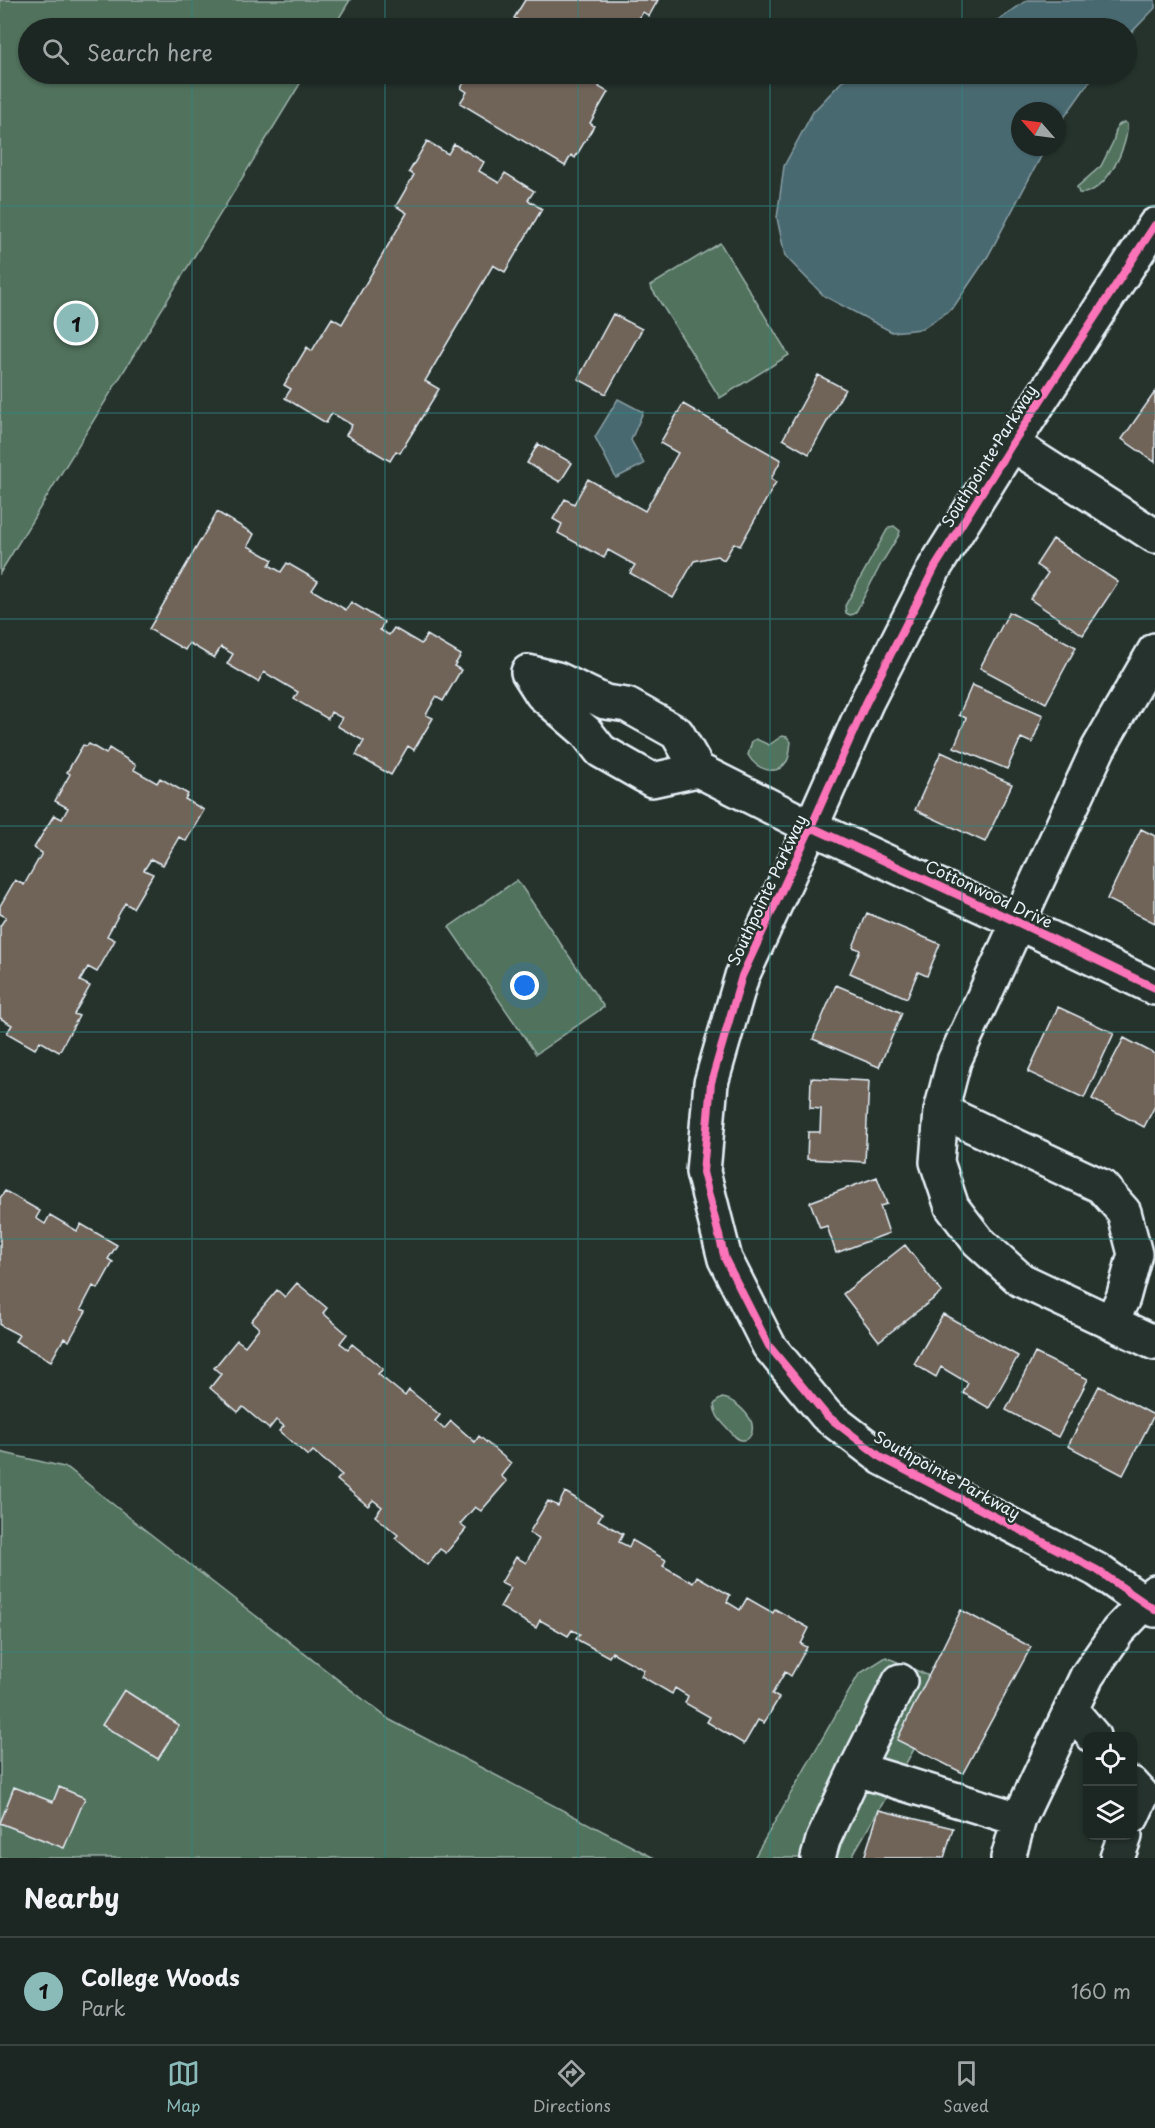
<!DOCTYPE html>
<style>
body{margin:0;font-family:"Playpen Sans",sans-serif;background:#29322f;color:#f1f3f6}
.controls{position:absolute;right:18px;bottom:18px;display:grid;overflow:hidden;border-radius:12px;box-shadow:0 2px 4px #0004}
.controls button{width:54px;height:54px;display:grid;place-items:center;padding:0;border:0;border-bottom:2px solid #3a4340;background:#1c2622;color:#f1f3f6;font:30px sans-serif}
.compass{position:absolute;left:1011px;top:102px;width:54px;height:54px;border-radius:50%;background:#1c2622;box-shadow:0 2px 4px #0004;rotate:298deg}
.you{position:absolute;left:525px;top:986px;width:21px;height:21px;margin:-15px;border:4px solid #fff;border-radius:50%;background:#1a73e8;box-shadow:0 0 0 9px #1a73e833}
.badge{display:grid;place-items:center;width:39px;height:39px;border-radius:50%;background:#8bbbb9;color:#111;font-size:20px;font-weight:700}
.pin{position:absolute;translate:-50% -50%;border:3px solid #fff;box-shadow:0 2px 6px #0006}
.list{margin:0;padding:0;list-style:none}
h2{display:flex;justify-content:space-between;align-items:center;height:78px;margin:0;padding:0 24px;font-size:26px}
h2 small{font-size:20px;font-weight:400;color:#a0a5a5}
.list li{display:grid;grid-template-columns:39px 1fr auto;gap:18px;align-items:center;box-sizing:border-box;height:108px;padding:0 24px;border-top:2px solid #3a4340}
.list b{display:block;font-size:22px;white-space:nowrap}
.list p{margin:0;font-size:20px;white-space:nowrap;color:#a0a5a5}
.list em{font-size:20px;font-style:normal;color:#a0a5a5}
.icon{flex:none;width:33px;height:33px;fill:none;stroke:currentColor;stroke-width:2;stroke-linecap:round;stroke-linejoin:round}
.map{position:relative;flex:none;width:1155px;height:1858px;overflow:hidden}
.search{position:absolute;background:#1c2622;box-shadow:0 2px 4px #0004;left:18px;right:18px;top:18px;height:66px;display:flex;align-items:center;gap:15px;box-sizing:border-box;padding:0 21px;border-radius:33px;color:#a0a5a5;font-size:22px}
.sheet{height:186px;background:#1c2622}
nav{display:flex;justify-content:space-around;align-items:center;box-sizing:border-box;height:84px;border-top:2px solid #3a4340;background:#1c2622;font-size:16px;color:#a0a5a5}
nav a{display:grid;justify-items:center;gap:3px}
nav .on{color:#8bbbb9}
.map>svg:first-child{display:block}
</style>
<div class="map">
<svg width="1155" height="1858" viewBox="0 0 1155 1858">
<rect width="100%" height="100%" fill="#26332d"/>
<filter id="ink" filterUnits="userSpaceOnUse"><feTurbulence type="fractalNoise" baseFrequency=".0167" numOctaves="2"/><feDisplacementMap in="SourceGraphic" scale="12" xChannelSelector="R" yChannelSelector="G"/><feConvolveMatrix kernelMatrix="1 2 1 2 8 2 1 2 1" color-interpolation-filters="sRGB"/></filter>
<g filter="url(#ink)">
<path fill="#51725d" stroke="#9cb2aa" stroke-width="1.5" d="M0,0h350l-17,28h-305v46h278l-306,499z
M1124,122l3,2c2,22 -22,72 -48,69l-2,-6 24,-21 12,-24 4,-16z
M720,243l69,112 -69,43 -70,-112z
M894,526l6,5 -1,4 -18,29 -24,46 -3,4 -4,1 -4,-2 -1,-7 42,-76 3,-3z
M782,736l5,1 4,5c-1,6 -1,14 -4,19 -11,17 -31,8 -39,-6l4,-14 4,-2 13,6z
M517,880l87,127 -68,47 -87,-127z
M722,1398c11,1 24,13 29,23 3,7 1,19 -8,19 -6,1 -11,-7 -15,-11 -7,-8 -13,-13 -14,-24l3,-4z
M0,1452l68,16 67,54 255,198 264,138h-654z
M886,1657l41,18 8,38 -84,145h-97l105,-184z"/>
<path fill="#496970" stroke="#899fa6" stroke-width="1.5" d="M1027,0h128v8l-28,29 -1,-9h-138z
M849,74h246l-39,55v-18h-36v36h26l-58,109 -35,52 -31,21 -30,3 -68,-36 -39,-40 -8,-38 7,-52 29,-54z
M618,399l25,13 -12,28 13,24 -28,14 -21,-41z"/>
<path fill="#6f6359" stroke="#e8f1f8" stroke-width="1.5" d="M525,0h133l-9,16 -6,-4 -10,16h-129l3,-5 9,5 4,-7 -6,-3z
M469,74h138l-8,13 9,5 -18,31 4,3 -19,32 -4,-3 -6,11 -105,-63 7,-11 -6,-4z
M427,141l21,13 6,-10 30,18 -5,9 20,12 6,-10 29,18 -6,9 14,9 -37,63 -12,-7 -68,116 14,8 -39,64 -4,-2 -6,10 -44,-26 6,-10 -20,-12 -6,10 -41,-25 6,-9 -7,-4 23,-38 5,4 20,-33 10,6 65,-111 -11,-7 18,-31 -5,-3z
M613,314l29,15 -36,65 -28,-15z
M818,375l27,14 -36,65 -26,-15z
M1155,392v70l-33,-23z
M683,404l98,56 -10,19 5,3 -36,64 -6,-3 -10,17 -7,-4 -23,5 -21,37 -43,-25 5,-8 -27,-15 -4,8 -46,-25 4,-9 -9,-5 12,-20 9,5 14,-25 57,32 33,-58 -18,-10z
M538,444l34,19 -12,19 -33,-19z
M217,512l37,22 -6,12 25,14 -4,5 12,7 6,-9 31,18 -6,9 34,20 5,-8 33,20 -4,8 9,5 5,-7 27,16 6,-9 34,20 -7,11 7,4 -18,31 -7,-4 -10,18 7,3 -19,32 -6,-4 -17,29 -35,-20 8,-14 -27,-15 5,-8 -11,-6 -3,7 -34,-20 4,-7 -34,-20 -6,10 -31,-18 6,-10 -12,-7 -7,11 -25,-15 -4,7 -36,-21z
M1053,539l65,43 -35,53 -53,-36 18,-26 -12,-8z
M1009,612l67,35 -30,56 -66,-35z
M972,685l71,30 -11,28 -11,-5 -14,31 -53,-22 12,-29 -7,-3z
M89,744l17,10 3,-6 27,17 -2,5 23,13 3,-5 28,16 -3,5 19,11 -18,31 -7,-4 -16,28 -12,-6 -7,11 9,4 -20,34 -8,-5 -18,33 8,4 -18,32 -9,-5 -8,14 10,5 -16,28 5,2 -20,36 -19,-11 -5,8 -28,-16 5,-8 -12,-7v-92l6,-9 -6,-3v-8l15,-26 9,5 18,-32 -8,-5 20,-33 8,4 6,-11 -13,-7 15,-27 -3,-2 16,-27 4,1z
M941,752l71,32 -27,58 -70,-32z
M1141,829l14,7v87l-48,-24z
M867,913l73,31 -13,32 -9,-4 -11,26 -57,-25 10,-23 -7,-3z
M836,985l66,28 -23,54 -66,-28z
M1058,1007l56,26 -30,65 -56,-26z
M1124,1038l31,16v52l-11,21 -52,-28z
M811,1078l58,3 -4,81 -58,-3 1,-27h12l1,-23 -11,-1z
M877,1177l10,27 -7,2 9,27 -53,20 -9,-27 -7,2 -10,-26z
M5,1191l35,20 -4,7 9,6 5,-9 27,16 4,-7 36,21 -9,14 5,3 -15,27 -5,-3 -12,23 5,2 -17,30 -5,-3 -13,23 -36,-20 4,-6 -19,-10v-127z
M905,1245l37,47 -63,49 -36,-47z
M297,1283l30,25 -4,5 24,21 -7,9 8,6 4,-5 31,25 -5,5 27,22 4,-6 31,25 -5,6 9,8 7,-8 24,21 4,-6 32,27 -10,13 6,5 -26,30 -6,-4 -15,17 6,5 -20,24 -6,-4 -13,16 -32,-27 3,-3 -23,-19 7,-9 -9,-7 -5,6 -31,-26 5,-5 -29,-24 -5,5 -29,-25 5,-5 -8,-6 -7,9 -26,-22 -5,5 -28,-24 11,-14 -7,-6 23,-28 8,6 14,-18 -8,-7 26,-31 8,7z
M943,1314l75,42 -29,52 -26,-15 5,-10 -27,-16 -5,10 -22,-13z
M1035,1353l53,26 -30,58 -52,-27z
M1099,1386l55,29 -31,60 -55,-29z
M565,1492l37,22 -4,6 25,14 -4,8 10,5 3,-7 34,20 -3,6 30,17 4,-7 33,19 -3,7 13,8 7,-12 26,15 2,-4 34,19 -8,16 6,3 -16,29 -6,-4 -13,22 7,4 -15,25 -6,-3 -14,24 -37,-22 3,-5 -25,-14 3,-7 -13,-8 -3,6 -31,-18 3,-6 -32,-18 -3,5 -33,-18 4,-5 -8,-4 -4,6 -28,-16 -4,8 -36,-21 11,-19 -10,-5 15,-26 10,6 13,-24 -10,-6 19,-32 10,5z
M961,1610l70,37 -68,126 -66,-33z
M124,1690l55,35 -21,34 -56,-34z
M14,1787l39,15 6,-15 26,11 -21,50 -64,-25z
M879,1810l74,18 -9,30h-80z"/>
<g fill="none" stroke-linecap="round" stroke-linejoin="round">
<g stroke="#e8f1f8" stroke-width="38">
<path id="minor" d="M1155,225l-143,219 -77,123 -69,136 -55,124 -69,149 -31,107 -8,89 22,87 44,87 57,69 56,43 215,112 58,40
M1012,444l143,92
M1155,650l-57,99 -144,312 -13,50 -4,51 15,45 26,34 43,39 134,63
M528,672l29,7 48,23 22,3 50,28 21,37 113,57 206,95 138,66
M528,672l14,22 44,38 15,19 51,29 46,-10
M941,1111l160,75 23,26 11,42 -12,44 -12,24
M1071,1710l22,26
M856,1769l44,-88
M1132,1784l10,11 -10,22
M818,1858l5,-18 33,-71 163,50
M1008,1858l11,-39 68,-143 31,-45 37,-39
M1117,1858l8,-22"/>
</g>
<use href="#minor" stroke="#26332d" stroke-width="33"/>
<g stroke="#26332d" stroke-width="11">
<path id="cycleway" d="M1155,225l-143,219 -77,123 -69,136 -55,124 -69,149 -31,107 -8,89 22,87 44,87 57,69 56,43 215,112 58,40
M811,827l206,95 138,66"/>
</g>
<use href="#cycleway" stroke="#fb73b8" stroke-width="8"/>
</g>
</g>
<path fill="none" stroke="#308883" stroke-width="1.5" stroke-opacity="0.55" d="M192,0v28M385,0v28M578,0v28M770,0v28M962,0v28M192,74v1784M385,74v1784M578,74v1784M770,74v1784M962,74v1784M0,206h1155M0,413h1155M0,619h1155M0,826h1155M0,1032h1155M0,1239h1155M0,1445h1155M0,1652h1155"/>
<g text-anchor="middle" stroke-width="5" stroke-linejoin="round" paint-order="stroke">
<g font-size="16" fill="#e8f1f8" stroke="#26332d">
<text transform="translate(989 456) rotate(-58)" y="6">Southpointe Parkway</text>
<text transform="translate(767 890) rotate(-65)" y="6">Southpointe Parkway</text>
<text transform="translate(989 894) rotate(25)" y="6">Cottonwood Drive</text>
<text transform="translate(947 1475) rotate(29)" y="6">Southpointe Parkway</text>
</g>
</g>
</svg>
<div class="controls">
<button><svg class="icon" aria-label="locate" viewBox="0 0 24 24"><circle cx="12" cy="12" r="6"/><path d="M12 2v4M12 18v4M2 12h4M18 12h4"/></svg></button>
<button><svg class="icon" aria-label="layers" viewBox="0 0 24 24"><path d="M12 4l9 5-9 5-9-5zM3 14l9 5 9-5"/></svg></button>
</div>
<svg class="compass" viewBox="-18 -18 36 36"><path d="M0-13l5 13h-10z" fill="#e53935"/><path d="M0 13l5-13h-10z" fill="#a0a5a5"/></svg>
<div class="you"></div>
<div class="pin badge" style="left:76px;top:323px">1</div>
<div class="search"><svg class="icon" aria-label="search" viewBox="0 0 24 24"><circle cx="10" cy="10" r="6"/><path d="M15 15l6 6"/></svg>Search here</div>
</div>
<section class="sheet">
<h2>Nearby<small></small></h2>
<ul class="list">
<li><span class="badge">1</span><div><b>College Woods</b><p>Park</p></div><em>160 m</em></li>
</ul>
</section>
<nav>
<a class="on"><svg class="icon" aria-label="map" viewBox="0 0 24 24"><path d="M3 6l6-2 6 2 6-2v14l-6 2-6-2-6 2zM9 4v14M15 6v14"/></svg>Map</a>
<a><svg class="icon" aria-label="directions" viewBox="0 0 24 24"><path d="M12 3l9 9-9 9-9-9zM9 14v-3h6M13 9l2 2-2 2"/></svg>Directions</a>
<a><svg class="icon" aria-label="saved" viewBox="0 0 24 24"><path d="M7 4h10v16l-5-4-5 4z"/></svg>Saved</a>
</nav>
